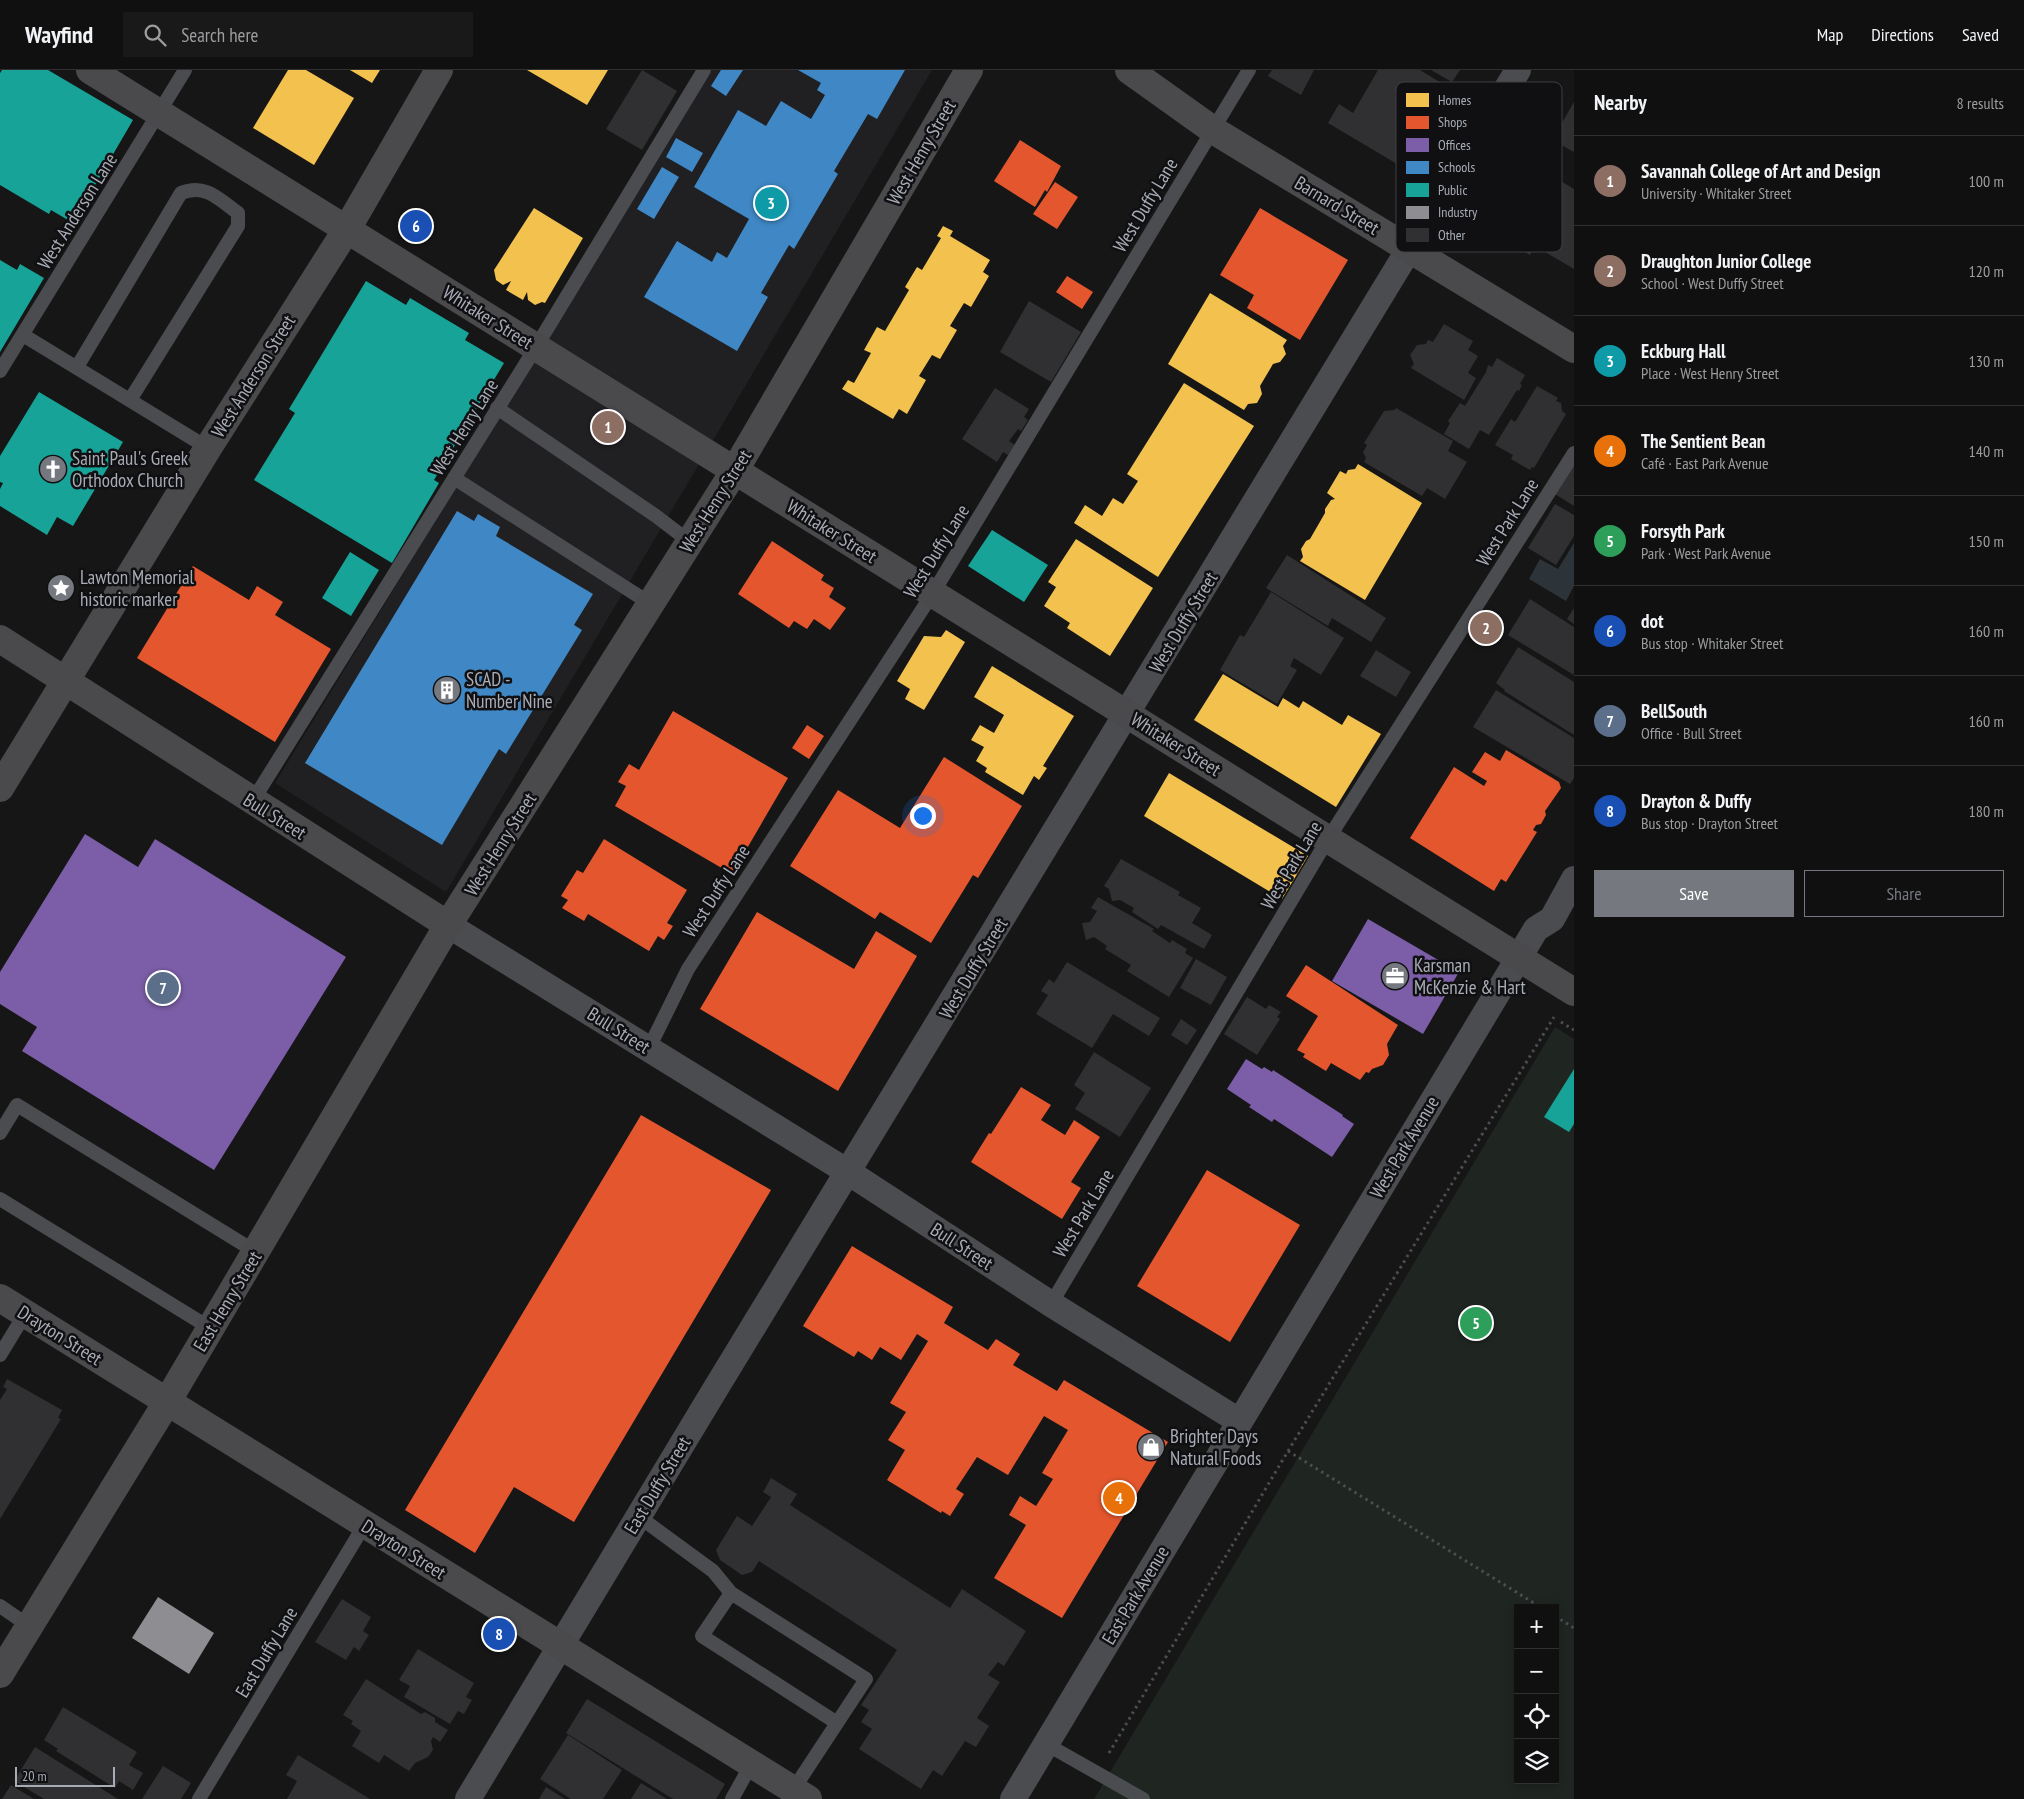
<!DOCTYPE html>
<meta charset="utf-8">
<style>
body{margin:0;font-family:"PT Sans Narrow",sans-serif;background:#191919;color:#f1f3f6}
.controls{position:absolute;right:15px;bottom:15px;display:grid;overflow:hidden;border-radius:0px;box-shadow:0 2px 8px #0003}
.controls button{width:45px;height:45px;display:grid;place-items:center;padding:0;border:0;border-bottom:1px solid #303030;background:#101010;color:#f1f3f6;font:25px sans-serif}
.scale{position:absolute;left:15px;bottom:12px;width:100px;box-sizing:border-box;padding-left:5px;border:2px solid #a8acb6;border-top:0;font-size:14px;line-height:18px;white-space:nowrap;color:#a8acb6;-webkit-text-stroke:4px #101012;paint-order:stroke}
.you{position:absolute;left:922px;top:745px;width:18px;height:18px;margin:-12px;border:4px solid #fff;border-radius:50%;background:#1a73e8;box-shadow:0 0 0 8px #1a73e833}
.badge{display:grid;place-items:center;width:32px;height:32px;border-radius:50%;background:#75787e;color:#fff;font-size:16px;font-weight:700}
.pin{position:absolute;translate:-50% -50%;border:2px solid #fff;box-shadow:0 1px 5px #0006}
.list{margin:0;padding:0;list-style:none}
h2{display:flex;justify-content:space-between;align-items:center;height:65px;margin:0;padding:0 20px;font-size:21px}
h2 small{font-size:16px;font-weight:400;color:#9c9d9f}
.list li{display:grid;grid-template-columns:32px 1fr auto;gap:15px;align-items:center;box-sizing:border-box;height:90px;padding:0 20px;border-top:1px solid #303030}
.list b{display:block;font-size:19px;white-space:nowrap}
.list p{margin:0;font-size:16px;white-space:nowrap;color:#9c9d9f}
.list em{font-size:16px;font-style:normal;color:#9c9d9f}
.actions{display:flex;gap:10px;padding:15px 20px}
.actions a{flex:1;padding:11px 0;border:1px solid #75787e;border-radius:0px;text-align:center;font-size:18px;color:#75787e}
.actions .main{background:#75787e;color:#fff}
.icon{flex:none;width:28px;height:28px;fill:none;stroke:currentColor;stroke-width:2;stroke-linecap:round;stroke-linejoin:round}
.map{position:relative;flex:none;width:1574px;height:1729px;overflow:hidden}
header{display:flex;align-items:center;gap:30px;box-sizing:border-box;height:70px;padding:0 25px;background:#101010;border-bottom:1px solid #303030}
header strong{font-size:24px}
nav{display:flex;gap:28px;margin-inline-start:auto;font-size:18px}
.search{width:350px;height:45px;background:#191919;display:flex;align-items:center;gap:12px;box-sizing:border-box;padding:0 18px;border-radius:0px;color:#9c9d9f;font-size:19px}
main{display:flex}
aside{flex:1;background:#101010}
.map>svg:first-child{display:block}
</style>
<header>
<strong>Wayfind</strong>
<div class="search"><svg class="icon" aria-label="search" viewBox="0 0 24 24"><circle cx="10" cy="10" r="6"/><path d="M15 15l6 6"/></svg>Search here</div>
<nav><a>Map</a><a>Directions</a><a>Saved</a></nav>
</header>
<main>
<div class="map">
<svg width="1574" height="1729" viewBox="0 0 1574 1729">
<rect width="100%" height="100%" fill="#161616"/>
<path fill="#202022" d="M712,0h220l-486,822 -171,-109z"/>
<path fill="#1f2520" fill-rule="evenodd" d="M1555,957l19,12v760h-480zM1518,1538h37v172h-37z"/>
<path fill="#2c3339" d="M1574,473v43l-8,15 -37,-22 11,-20 18,10z"/>
<path fill="#f2c14e" d="M288,0h18l48,28 -40,67 -61,-37z
M350,0h30l-8,13z
M527,0h81l-21,35z
M534,138l49,30 -38,65 -3,-1 -7,3 -7,-5 -1,-8 -4,8 -17,-10 5,-9 -8,4 -7,-5 -2,-10z
M943,156l10,5 -3,5 40,24 -7,12 6,4 -18,31 -7,-4 -14,23 7,4 -17,29 -8,-4 -13,21 7,4 -19,34 -8,-5 -6,10 -51,-30 6,-9 6,3 17,-30 -7,-3 13,-23 8,4 24,-41 -4,-3 12,-20 5,3 19,-32 -4,-2z
M1210,223l77,47 -4,6 3,8 -6,8 -7,2 -13,22 2,8 -5,9 -9,1 -4,6 -76,-46z
M1184,313l70,43 -96,151 -84,-54 11,-18 17,11 11,-18 10,6 15,-23 -11,-7z
M1358,394l64,39 -57,97 -65,-39 3,-4 -2,-8 5,-8 4,-2 15,-26v-4l6,-9 4,-1 -8,-6 13,-22 6,3 2,-4 7,-1z
M1076,469l77,49 -43,68 -43,-28 3,-5 -26,-17 12,-19 -8,-5z
M946,560l19,12 -41,68 -19,-11 5,-10 -13,-8 27,-45 17,1z
M992,596l82,50 -31,50 4,2 -8,12 -5,-4 -11,19 -38,-23 2,-4 -11,-7 8,-14 -13,-7 9,-15 14,8 10,-18 -30,-18z
M1223,604l55,33 5,-9 16,10 4,-7 39,24 6,-10 33,19 -45,73 -142,-87z
M1169,703l139,83 -26,43 -138,-83z"/>
<path fill="#e4572e" d="M1020,70l41,26 -14,26 -2,-2 -10,17 -41,-26z
M1055,112l23,15 -21,32 -24,-15z
M1260,138l88,52 -48,80 -53,-32 7,-13 -34,-20z
M1067,206l26,16 -11,17 -26,-17z
M772,471l52,34 -3,5 13,8 -5,9 17,11 -16,22 -16,-11 -7,10 -13,-8 -5,7 -51,-34z
M193,496l56,34 8,-14 26,16 -8,13 56,34 -56,93 -138,-84z
M673,641l115,67 -56,96 -117,-68 11,-20 -8,-4 11,-18 10,6z
M807,655l17,11 -15,23 -17,-11z
M1506,680l53,32 2,6 -16,23 1,4 -5,9 -5,1 -3,5 4,2 -31,50 -5,-3 -7,12 -84,-53 44,-71 30,19 3,-5 -15,-9 13,-20 15,9z
M944,687l78,49 -44,72 -5,-3 -42,68 -51,-31 -5,7 -85,-53 48,-76 62,38z
M604,769l83,51 -20,33 6,3 -9,14 -6,-4 -9,15 -61,-37 -4,7 -22,-13 6,-8 -7,-4 16,-26 6,3z
M757,842l97,57 22,-38 41,25 -79,135 -138,-82z
M1306,895l92,60 -11,19 2,11 -6,10 -11,4 -3,4 -3,-1 -6,8 -29,-17 -5,8 -23,-14 2,-3 -8,-4 21,-34 -32,-20z
M1021,1017l30,18 -10,15 24,15 9,-15 26,17 -29,45 10,6 -19,31 -91,-57 18,-29 2,1z
M641,1045l130,75 -197,332 -60,-35 -39,66 -70,-43z
M1207,1100l93,55 -70,117 -93,-56z
M852,1176l101,61 -9,16 44,27 8,-11 24,15 -7,11 44,26 7,-11 104,62 -106,176 -68,-40 32,-53 -17,-10 11,-19 16,10 17,-27 -11,-6 26,-43 -24,-14 -36,59 -31,-18 -21,32 8,5 -14,22 -8,-5 -1,2 -54,-33 18,-30 -17,-10 18,-28 -16,-9 38,-62 -11,-7 -16,26 -21,-13 -8,13 -14,-9 -4,6 -51,-31z"/>
<path fill="#7b5ea7" d="M85,764l53,33 17,-28 191,118 -132,213 -192,-119 15,-24 -37,-23v-32z
M1368,849l91,53 -36,62 -91,-53z
M1246,989l16,10 2,-2 8,5 1,-2 70,45 -1,1 12,8 -22,33 -58,-38 -2,3 -23,-15 2,-2 -24,-16z"/>
<path fill="#3f88c5" d="M721,0h22l-17,26 -15,-10z
M798,0h107l-28,49 -9,-5 -34,57 4,3 -44,75 -5,-4 -28,48 7,4 -31,54 -93,-54 33,-56 35,21 5,-10 10,6 22,-39 -55,-32 44,-77 28,16 15,-25 30,18 14,-24 -8,-5 4,-7z
M676,68l27,15 -11,19 -26,-15z
M662,97l17,10 -25,42 -17,-10z
M457,441l17,10 4,-7 22,13 -4,9 97,58 -19,31 8,5 -76,124 -7,-5 -57,96 -137,-82z"/>
<path fill="#17a398" d="M2,0h46l85,50 -60,103 -22,-13 -2,4 -49,-29v-112z
M0,190l17,10 3,-6 24,14 -44,74z
M366,211l40,24 4,-7 59,35 -4,7 39,23 -70,117 5,3 -47,80 -138,-83 41,-67 -6,-4z
M39,322l84,50 -50,84 -16,-9 -10,18 -47,-29v-17l3,-6 -3,-1v-26z
M992,460l56,35 -24,37 -56,-36z
M350,482l29,18 -28,46 -29,-18z
M1574,999v55l-5,8 -25,-15z"/>
<path fill="#8d8d92" d="M158,1527l56,36 -25,41 -57,-36z"/>
<path fill="#303032" d="M642,0l35,21 -35,59 -36,-21z
M1272,0h42l-13,25 -33,-19z
M1378,0h42l23,14 -27,46 6,3 -20,34 -74,-44 11,-19 14,9z
M1431,0h29l-8,12z
M1574,32v50l-22,-12z
M1547,103l27,16v80l-39,-23 -5,9 -17,-10 6,-10 -7,-4z
M1029,231l52,31 -30,50 -51,-30z
M1444,254l29,17 -5,9 10,6 -10,17 8,5 -12,22 -53,-32 3,-4 -4,-9 7,-10 9,-1 2,-4 5,2z
M1497,288l28,17 -5,9 2,1 -3,6 -2,-1 -28,45 -9,-5 -11,19 -25,-15 6,-11 -2,-2 12,-18 5,3 21,-34 2,-7 4,2z
M1537,316l21,12 -2,3 5,2 1,8 4,3 -32,54 -2,-1 -2,3 -19,-11 2,-4 -18,-10 16,-26 4,3z
M995,318l34,21 -5,8 4,3 -7,11 -3,-2 -9,12 6,4 -7,10 -5,-3 -6,10 -35,-23z
M1396,338l57,33 -5,10 19,11 -22,37 -18,-11 -5,8 -58,-34 2,-4 -3,-6 4,-7 -3,-2 20,-32 11,-1z
M1574,393v43l-19,-12z
M1555,434l19,11v21l-18,29 -28,-17z
M1287,485l99,63 -15,24 -39,-24 -4,8 -62,-38z
M1271,522l73,46 -23,37 -27,-17 -4,8 7,4 -20,34 -57,-34 20,-35 4,2z
M1530,529l44,28v48l-66,-40z
M1574,538v16l-7,-5z
M1518,577l56,35v53l-70,-44 1,-1 -9,-7z
M1376,580l35,22 -15,25 -36,-21z
M1496,620l78,48v40l-4,6 -97,-57z
M1121,789l59,33 -2,3 23,13 -9,15 20,12 -8,14 -43,-24 -3,4 -3,-2 -23,-15 2,-4 -14,-8 -8,1 -3,-12 -5,-3z
M1098,827l56,32 -2,2 18,12 2,-3 15,9 -2,4 8,5 -24,39 -42,-26 4,-6 -26,-16 2,-3 -13,-9 -8,3 -4,-17 8,-1 7,-11 -6,-3z
M1196,889l31,18 -16,28 -31,-17z
M1067,892l93,56 -11,18 -36,-22 -21,34 -56,-34 12,-19 -7,-4 8,-12 5,4z
M1247,927l19,12 3,-4 12,7 -4,5 3,2 -23,36 -33,-21z
M1181,949l16,11 -10,15 -16,-10z
M1094,982l57,36 -31,49 -45,-28 10,-16 -11,-8z
M7,1309l55,31 -4,8 3,1 -61,100v-119l7,-11 -4,-2z
M771,1408l26,16 -7,11 160,103 12,-19 64,42 -22,35 -6,-4 -10,13 12,7 -23,36 12,8 -13,21 -11,-6 -23,35 -9,-6 -12,19 -62,-40 13,-20 -11,-7 8,-12 -8,-5 36,-55 -138,-89 -7,11 -10,3 -22,-15 -4,-10 21,-34 15,10 19,-29 -8,-5z
M342,1529l29,18 -8,14 6,4 -10,16 -5,-4 -8,13 -31,-18z
M418,1579l56,34 -8,14 6,3 -8,14 -6,-3 -8,13 -46,-27 6,-11 -11,-6z
M366,1609l55,35 4,-2 10,6v4l13,8 -8,12 -7,-5 -2,4 2,9 -5,7 -13,6 -6,8 -25,-16 -5,8 -27,-17 9,-15 -10,-7 2,-3 -10,-6z
M587,1629l138,85 -9,15h-43l-107,-66z
M63,1637l74,45 -8,13 14,8 -10,17 -14,-9 -4,7 -59,-37 2,-2 -14,-9z
M568,1665l54,35 -19,29h-32l-31,-20z
M35,1677l83,52h-74l-30,-18z
M298,1685l72,44h-83l10,-18 -11,-6z
M163,1696l28,17 -10,16h-39z
M641,1713l26,16h-36z
M11,1715l23,14h-32z
M546,1717l19,12h-26z"/>
<g fill="none" stroke-linecap="round" stroke-linejoin="round">
<path stroke="#4c4d50" stroke-width="3" stroke-dasharray="2.5 4" stroke-linecap="butt" d="M1561,952l13,8
M1288,1381l254,157
M1555,1546l19,12
M1109,1683l179,-302 266,-434"/>
<path stroke="#4b4c4f" stroke-width="14" d="M23,265l185,113
M77,297l104,-174c24,-10 38,6 57,20v13l-108,174
M0,301l185,-301
M497,338l159,108 34,26
M454,408l197,126
M252,732l284,-455 168,-277
M649,978l39,-79 245,-376 316,-523
M0,1063l17,-28 239,147
M0,1129l210,129
M1051,1234l277,-465 246,-386
M0,1285l25,-41
M638,1446l75,55 18,22 135,86 -73,111
M731,1523l-29,43 135,87
M0,1536l29,20
M1046,1674l97,55
M199,1729l166,-275
M732,1729l20,-36"/>
<path stroke="#4b4c4f" stroke-width="26" d="M448,855l400,247 203,132 188,117
M468,1729c347,-578 700,-1152 1050,-1729
M1013,1729l523,-870 16,-10 22,-40"/>
<path stroke="#4a4a4d" stroke-width="28" d="M90,0l1484,922
M1129,0l84,60 361,219
M0,569l448,286
M0,718l208,-340 139,-219 92,-159
M0,1228l808,501
M0,1604l167,-272 281,-477 287,-455 234,-400"/>
</g>
<defs>
<g id="church-disc" transform="scale(1.4375)"><circle r="9.5" fill="#75787e" stroke="#101012"/><path d="M-1.2-6h2.4v3.5h3.3v2.4h-3.3V6h-2.4V-.1h-3.3v-2.4h3.3Z" fill="#fff"/></g>
<g id="sight-disc" transform="scale(1.4375)"><circle r="9.5" fill="#75787e" stroke="#101012"/><path d="M0-6L1.8-2.2L6-1.7L2.9 1.2L3.7 5.4L0 3.3L-3.7 5.4L-2.9 1.2L-6-1.7L-1.8-2.2Z" fill="#fff"/></g>
<g id="building-disc" transform="scale(1.4375)"><circle r="9.5" fill="#75787e" stroke="#101012"/><path d="M-4-6H4V6H1V3H-1V6H-4ZM-2.5-4.3h1.7v1.8h-1.7ZM.8-4.3h1.7v1.8H.8ZM-2.5-1h1.7V.8h-1.7ZM.8-1h1.7V.8H.8Z" fill="#fff"/></g>
<g id="office-disc" transform="scale(1.4375)"><circle r="9.5" fill="#75787e" stroke="#101012"/><path d="M-6-3h4V-5.5h4V-3h4V5H-6ZM-1-4.5V-3h2v-1.5ZM-6 0V1H6V0Z" fill="#fff"/></g>
<g id="shop-disc" transform="scale(1.4375)"><circle r="9.5" fill="#75787e" stroke="#101012"/><path d="M-5-2.5h2.3a2.7 3.5 0 0 1 5.4 0H5L5.5 6h-11ZM-1.5-2.5h3a1.5 2.3 0 0 0-3 0Z" fill="#fff"/></g>
</defs>
<g fill-rule="evenodd">
<use href="#church-disc" x="53" y="399"/>
<use href="#sight-disc" x="61" y="518"/>
<use href="#building-disc" x="447" y="620"/>
<use href="#office-disc" x="1395" y="906"/>
<use href="#shop-disc" x="1151" y="1377"/>
</g>
<g text-anchor="middle" stroke-width="5" stroke-linejoin="round" paint-order="stroke">
<g font-size="19" fill="#a8acb6" stroke="#101012">
<text transform="translate(921 82) rotate(-60)" y="7">West Henry Street</text>
<text transform="translate(1145 135) rotate(-59)" y="7">West Duffy Lane</text>
<text transform="translate(1337 135) rotate(31)" y="7">Barnard Street</text>
<text transform="translate(77 141) rotate(-58)" y="7">West Anderson Lane</text>
<text transform="translate(488 247) rotate(32)" y="7">Whitaker Street</text>
<text transform="translate(253 306) rotate(-58)" y="7">West Anderson Street</text>
<text transform="translate(464 357) rotate(-58)" y="7">West Henry Lane</text>
<text transform="translate(715 431) rotate(-58)" y="7">West Henry Street</text>
<text transform="translate(1507 452) rotate(-58)" y="7">West Park Lane</text>
<text transform="translate(832 461) rotate(32)" y="7">Whitaker Street</text>
<text transform="translate(936 481) rotate(-58)" y="7">West Duffy Lane</text>
<text transform="translate(1183 552) rotate(-59)" y="7">West Duffy Street</text>
<text transform="translate(1176 674) rotate(32)" y="7">Whitaker Street</text>
<text transform="translate(275 746) rotate(32)" y="7">Bull Street</text>
<text transform="translate(500 774) rotate(-58)" y="7">West Henry Street</text>
<text transform="translate(1291 795) rotate(-59)" y="7">West Park Lane</text>
<text transform="translate(716 821) rotate(-57)" y="7">West Duffy Lane</text>
<text transform="translate(973 898) rotate(-59)" y="7">West Duffy Street</text>
<text transform="translate(619 960) rotate(32)" y="7">Bull Street</text>
<text transform="translate(1404 1077) rotate(-59)" y="7">West Park Avenue</text>
<text transform="translate(1083 1143) rotate(-59)" y="7">West Park Lane</text>
<text transform="translate(962 1176) rotate(33)" y="7">Bull Street</text>
<text transform="translate(227 1231) rotate(-59)" y="7">East Henry Street</text>
<text transform="translate(60 1265) rotate(32)" y="7">Drayton Street</text>
<text transform="translate(657 1415) rotate(-59)" y="7">East Duffy Street</text>
<text transform="translate(404 1479) rotate(32)" y="7">Drayton Street</text>
<text transform="translate(1135 1525) rotate(-59)" y="7">East Park Avenue</text>
<text transform="translate(266 1582) rotate(-59)" y="7">East Duffy Lane</text>
</g>
<g font-size="19" fill="#a8acb6" stroke="#101012" text-anchor="start">
<text x="72" y="395">Saint Paul's Greek<tspan x="72" dy="22">Orthodox Church</tspan></text>
<text x="80" y="514">Lawton Memorial<tspan x="80" dy="22">historic marker</tspan></text>
<text x="466" y="616">SCAD -<tspan x="466" dy="22">Number Nine</tspan></text>
<text x="1414" y="902">Karsman<tspan x="1414" dy="22">McKenzie &amp; Hart</tspan></text>
<text x="1170" y="1373">Brighter Days<tspan x="1170" dy="22">Natural Foods</tspan></text>
</g>
</g>
<rect x="1396" y="12" width="166" height="170" rx="8" fill="#101012" stroke="#3e3f43" stroke-width="1"/>
<rect x="1406" y="23" width="23" height="14" fill="#f2c14e"/>
<rect x="1406" y="46" width="23" height="13" fill="#e4572e"/>
<rect x="1406" y="68" width="23" height="14" fill="#7b5ea7"/>
<rect x="1406" y="91" width="23" height="13" fill="#3f88c5"/>
<rect x="1406" y="113" width="23" height="14" fill="#17a398"/>
<rect x="1406" y="136" width="23" height="13" fill="#8d8d92"/>
<rect x="1406" y="158" width="23" height="14" fill="#303032"/>
<g font-size="14" fill="#a8acb6">
<text x="1438" y="35">Homes</text>
<text x="1438" y="57">Shops</text>
<text x="1438" y="80">Offices</text>
<text x="1438" y="102">Schools</text>
<text x="1438" y="125">Public</text>
<text x="1438" y="147">Industry</text>
<text x="1438" y="170">Other</text>
</g>
</svg>
<div class="controls">
<button>+</button>
<button>−</button>
<button><svg class="icon" aria-label="locate" viewBox="0 0 24 24"><circle cx="12" cy="12" r="6"/><path d="M12 2v4M12 18v4M2 12h4M18 12h4"/></svg></button>
<button><svg class="icon" aria-label="layers" viewBox="0 0 24 24"><path d="M12 4l9 5-9 5-9-5zM3 14l9 5 9-5"/></svg></button>
</div>
<div class="scale">20 m</div>
<div class="you"></div>
<div class="pin badge" style="left:608px;top:357px;background:#8d6e63">1</div>
<div class="pin badge" style="left:1486px;top:558px;background:#8d6e63">2</div>
<div class="pin badge" style="left:771px;top:133px;background:#0f9aa8">3</div>
<div class="pin badge" style="left:1119px;top:1428px;background:#e8710a">4</div>
<div class="pin badge" style="left:1476px;top:1253px;background:#2e9e5b">5</div>
<div class="pin badge" style="left:416px;top:156px;background:#1a4fb4">6</div>
<div class="pin badge" style="left:163px;top:918px;background:#5c6f8a">7</div>
<div class="pin badge" style="left:499px;top:1564px;background:#1a4fb4">8</div>
</div>
<aside>
<h2>Nearby<small>8 results</small></h2>
<ul class="list">
<li><span class="badge" style="background:#8d6e63">1</span><div><b>Savannah College of Art and Design</b><p>University · Whitaker Street</p></div><em>100 m</em></li>
<li><span class="badge" style="background:#8d6e63">2</span><div><b>Draughton Junior College</b><p>School · West Duffy Street</p></div><em>120 m</em></li>
<li><span class="badge" style="background:#0f9aa8">3</span><div><b>Eckburg Hall</b><p>Place · West Henry Street</p></div><em>130 m</em></li>
<li><span class="badge" style="background:#e8710a">4</span><div><b>The Sentient Bean</b><p>Café · East Park Avenue</p></div><em>140 m</em></li>
<li><span class="badge" style="background:#2e9e5b">5</span><div><b>Forsyth Park</b><p>Park · West Park Avenue</p></div><em>150 m</em></li>
<li><span class="badge" style="background:#1a4fb4">6</span><div><b>dot</b><p>Bus stop · Whitaker Street</p></div><em>160 m</em></li>
<li><span class="badge" style="background:#5c6f8a">7</span><div><b>BellSouth</b><p>Office · Bull Street</p></div><em>160 m</em></li>
<li><span class="badge" style="background:#1a4fb4">8</span><div><b>Drayton &amp; Duffy</b><p>Bus stop · Drayton Street</p></div><em>180 m</em></li>
</ul>
<div class="actions"><a class="main">Save</a><a>Share</a></div>
</aside>
</main>
